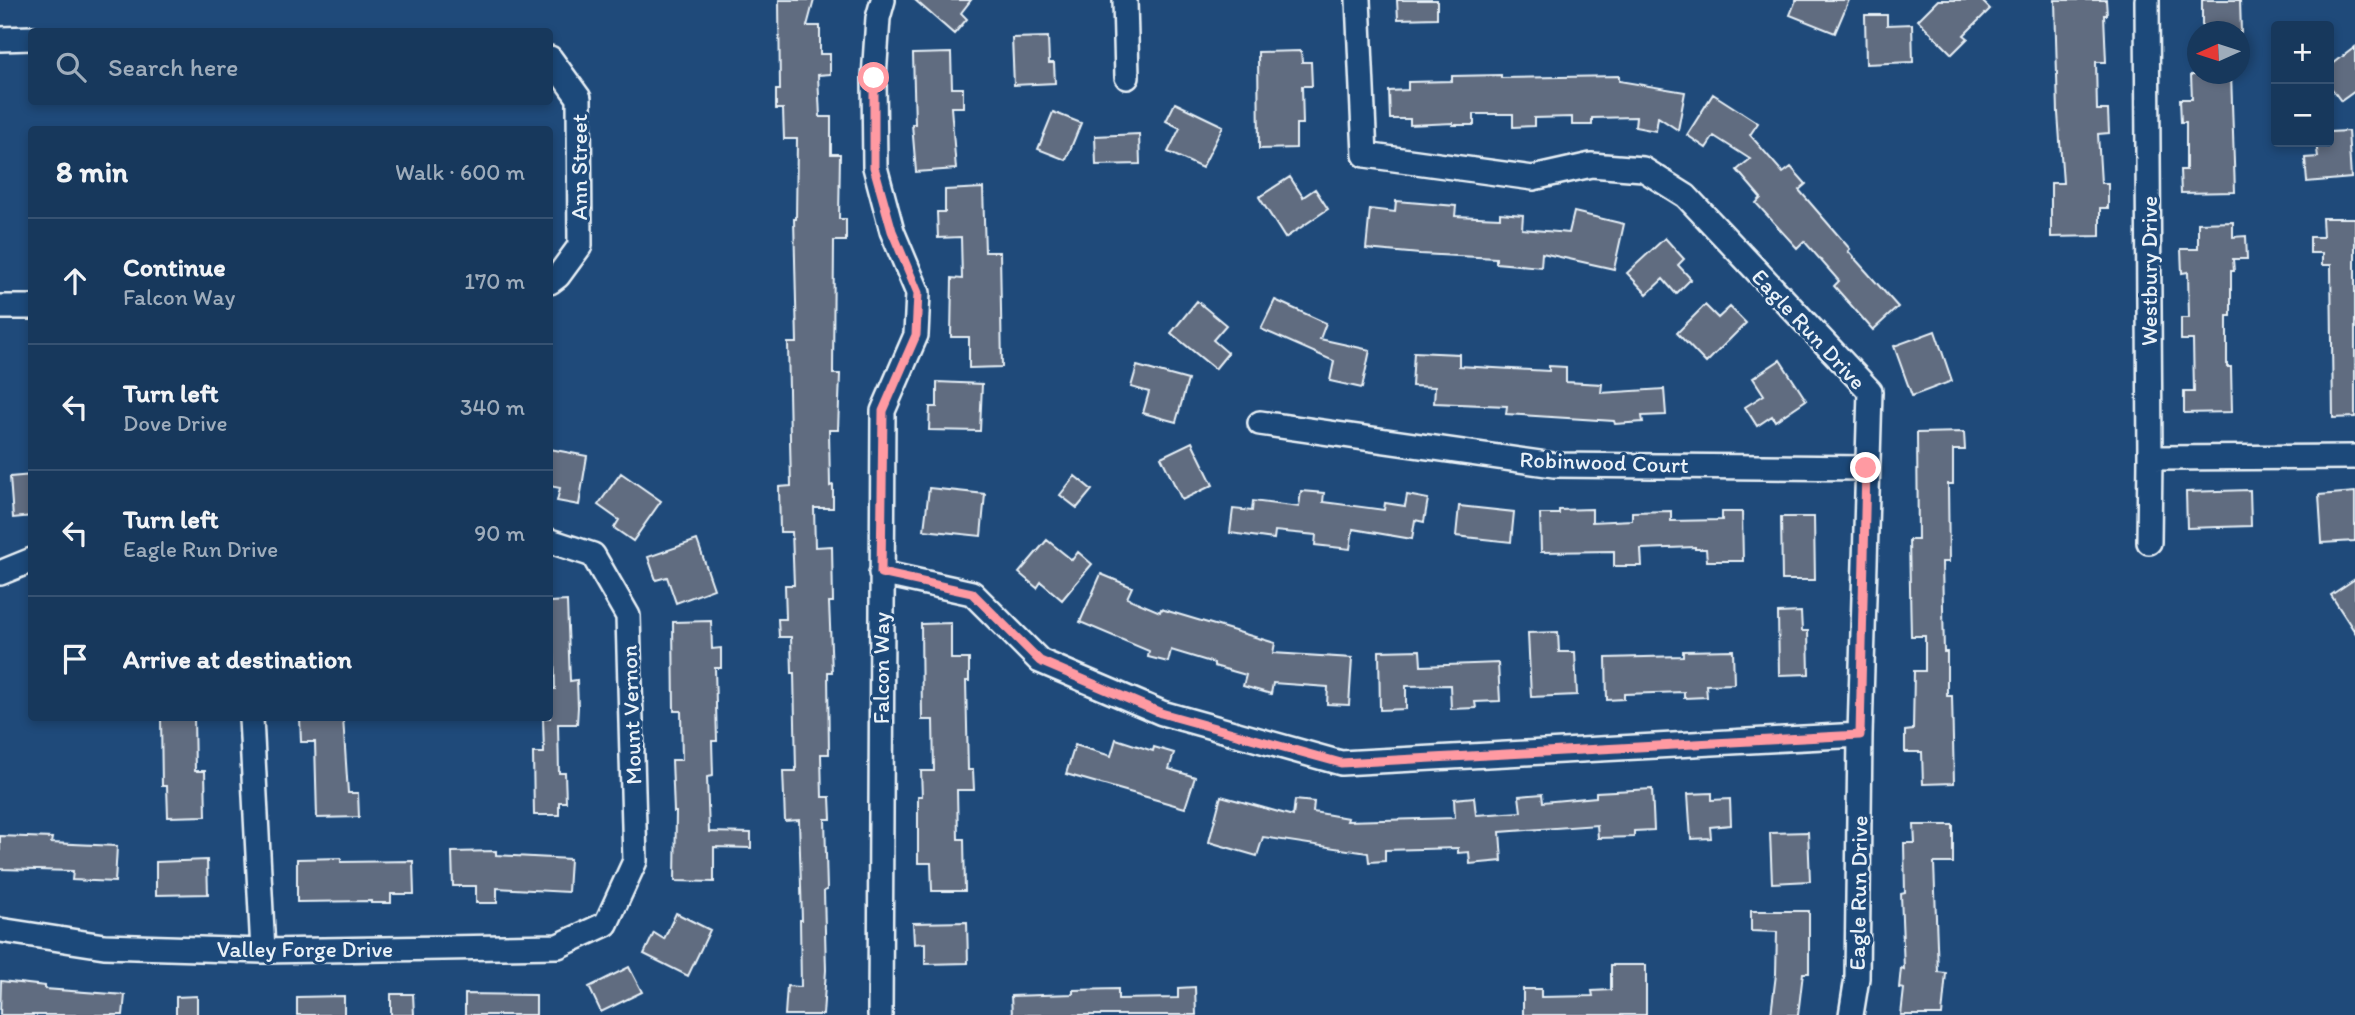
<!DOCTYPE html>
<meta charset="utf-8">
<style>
body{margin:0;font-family:Itim,sans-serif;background:#203f62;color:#f1f3f6}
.controls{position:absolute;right:21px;top:21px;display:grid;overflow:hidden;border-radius:7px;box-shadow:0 4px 10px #0003}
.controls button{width:63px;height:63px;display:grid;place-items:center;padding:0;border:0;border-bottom:2px solid #365272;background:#17385c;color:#f1f3f6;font:35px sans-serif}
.compass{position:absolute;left:2187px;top:21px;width:63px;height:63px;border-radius:50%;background:#17385c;box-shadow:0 4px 10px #0003;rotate:267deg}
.stop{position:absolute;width:21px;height:21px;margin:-16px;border:5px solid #ff9aa2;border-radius:50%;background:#fff}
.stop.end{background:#ff9aa2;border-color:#fff;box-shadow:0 2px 7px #0008}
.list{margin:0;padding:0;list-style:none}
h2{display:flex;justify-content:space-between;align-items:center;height:91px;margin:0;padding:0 28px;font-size:30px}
h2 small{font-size:23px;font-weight:400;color:#9eacbb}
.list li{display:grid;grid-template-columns:46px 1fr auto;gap:21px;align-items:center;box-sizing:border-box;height:126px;padding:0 28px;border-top:2px solid #365272}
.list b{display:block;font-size:26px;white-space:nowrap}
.list p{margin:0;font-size:23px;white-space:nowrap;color:#9eacbb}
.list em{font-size:23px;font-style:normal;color:#9eacbb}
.icon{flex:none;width:38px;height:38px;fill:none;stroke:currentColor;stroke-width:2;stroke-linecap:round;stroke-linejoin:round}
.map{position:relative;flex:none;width:2355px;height:1015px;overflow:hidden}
.search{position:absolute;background:#17385c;box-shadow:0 4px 10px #0003;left:28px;top:28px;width:525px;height:77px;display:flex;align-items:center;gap:18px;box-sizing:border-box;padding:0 24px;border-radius:7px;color:#9eacbb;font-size:26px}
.panel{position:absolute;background:#17385c;box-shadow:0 4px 10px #0003;left:28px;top:126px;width:525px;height:595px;border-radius:7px}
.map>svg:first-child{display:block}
</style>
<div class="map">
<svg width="2355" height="1015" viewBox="0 0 2355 1015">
<rect width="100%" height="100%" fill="#1f4a7a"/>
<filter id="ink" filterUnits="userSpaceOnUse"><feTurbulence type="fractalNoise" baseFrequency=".0143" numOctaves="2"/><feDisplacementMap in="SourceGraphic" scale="14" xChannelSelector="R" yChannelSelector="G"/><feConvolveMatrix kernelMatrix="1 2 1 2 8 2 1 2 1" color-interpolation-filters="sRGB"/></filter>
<g filter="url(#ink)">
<path fill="#606c80" stroke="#e8f1f8" stroke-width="2" d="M779,0h35l-7,26h13v28h10v20l-12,1 2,42h11v37h9l-1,65h7v22h-12l-1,133h7l-2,56h-9l1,56 3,-1v23h-19l1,39 17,-1 1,56h-4l3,70h-4l1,82h-8l1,43h8l1,22h-6l2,71 -3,1 2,79 -3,45h-38l2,-29 14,1 -1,-67h2l-3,-100 -14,1 -2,-50h13l-2,-98h-2l-1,-36h-12l-1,-18h8l-1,-34h9l-2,-53h-12l-1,-45 12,-1 -3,-143h9l-3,-124h2l1,-80h-13l-1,-30h-7v-19h4z
M915,0h56l-10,13 6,6 -13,15z
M1397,0h40v18l-39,1z
M1796,0h53l-14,33 -45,-18z
M1938,0h43l9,9 -26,26 4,3 -16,16 -34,-34z
M2055,0h51l1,15h-3l2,47h-10l1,48h11l1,23 -11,1 3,49h7v25h-8v28l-49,1v-54h12l-5,-70z
M2202,0h38l1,32h-39z
M1865,15h22v10l25,-1 1,38 -47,2z
M1048,37l1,26h5l1,20 -41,2 -2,-47z
M2355,47v44l-14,10 -12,-16v-18z
M1301,51l1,11h9l1,24h-10l1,38h-7v24l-37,1 -1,-97z
M951,53l1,35h11v19h-12l5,62 -40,3 -4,-48h3l-2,-70z
M2231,74l4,118 -54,1 -1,-23h6v-48h-5l-1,-23h12l-1,-24z
M1501,75v3l118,-2v5l66,11 -7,38 -20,-13 -2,14 -21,-4 1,-10 -44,1v7h-20v-8l-38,1v8l-21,1v-13h-39v11h-21v-2l-43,2v-6h-20l-1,-28 19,-1v-8l44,-1v-5z
M1713,94l45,29 -8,12 33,38 8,-6 15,17 -7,6 51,59 -2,2 50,56 -25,23 -39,-44 5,-5 -35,-40 -7,7 -41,-45 5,-5 -24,-28 13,-11 -36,-23 -8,12 -19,-13z
M1175,103l48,23 -21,42 -34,-16 12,-24 -14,-7z
M1053,112l28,11 -15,37 -28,-11z
M2348,131l3,47 -44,4 -2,-24 13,-1 -2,-15h13v-10z
M1139,134l1,30 -44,1 -1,-29z
M1290,177l13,20 12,-8 13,20 -43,29 -26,-41z
M983,188l2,64h15l2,115 -33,1v-31h-18l1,-59 10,1 -1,-42 -23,1 -1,-26h8v-22z
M1396,201l60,5 -1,10 45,2v-5l23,2 -1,14 47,4 5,-21 50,12 -10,45 -72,-16 -1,14 -45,-4v-5l-76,-4 -54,-5 4,-40 25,3z
M2322,218h33v199l-22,1 -2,-153h-9v-12h-12v-16h13z
M2233,222v15l13,-1 1,23h-14l1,12h-3v45h-4v51h4l1,45 -48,1v-21h10l-1,-52h-12v-22h8l-1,-46 -6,1 -1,-24h17v-26z
M1665,238l19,21 -6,6 13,14 -15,15 -13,-15 -16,15 -20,-21z
M1275,300l51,23 -6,16 50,11 -8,38 -32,-7 4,-20 -73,-32z
M1197,301l29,24 -13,15 15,13 -13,16 -44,-36z
M1705,305l13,13 12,-11 16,16 -40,40 -29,-30z
M1935,331l17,50 -40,15 -18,-50z
M1414,352l45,2v12l90,5v-5l17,1v15l36,2 -1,9 63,-4 2,26 -24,1 1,6 -28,2 -1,-3 -108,-7 1,-8 -73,-3 1,-16 -23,-1z
M1780,360l26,40 -31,21 -3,-5 -15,10 -12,-19 19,-12 -11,-17z
M1137,366l51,14 -12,42 -33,-9 6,-21 -18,-5z
M937,382l45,2 -2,47 -51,-1 1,-23h7z
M1964,432l1,18h-12v34h-5l1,78h-7l2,90h3v44h5l2,87 -31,1 -1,-32h-17v-21l8,-1 1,-59h11v-35h-14l-2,-96h9l-1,-107z
M1192,442l21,43 -31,15 -21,-43z
M550,449l37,7 -8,49 -22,-4 3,-13 -10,-2z
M621,473l40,28 -28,40 -19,-13 5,-8 -21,-15z
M32,475v41l-19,2 -3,-41z
M1075,476l17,14 -15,18 -17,-13z
M929,488l56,6 -4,42 -57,-6z
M2250,490l1,36 -64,2 -1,-36z
M1301,491l23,2 -1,9 61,8 1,-7 20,3 2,-11 21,4 -4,23 -9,-2 -3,19 -59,-10 -3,20 -35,-4 1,-10 -41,-4 -1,8 -44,-6 3,-24 19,2 1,-10 46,6z
M2355,492v49l-33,2 -3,-48z
M1459,506l55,6 -3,30 -55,-6z
M1592,509v13l40,-2v-8l39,-1v10l51,-1v-8h20l1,49h-36l-1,-12h-11v-2l-54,2 1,17h-28v-15l-73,1 -1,-38h19v-4z
M1781,517h33l1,63h-33z
M697,540l17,49 -38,14 -9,-26 -11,3 -8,-23z
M1047,540l25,20 6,-8 14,12 -30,36 -21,-18 -4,6 -18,-15z
M1101,574l31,13 -5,11 33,14 1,-3 114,34 -2,10 79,5 -3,47 -22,-1 1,-17 -55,-4 -2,11 -28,-8 3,-11 -32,-9v-3l-43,-13 -3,12 -20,-5 1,-6 -69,-29z
M2355,579v53l-24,-37z
M567,601l3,80 7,-1 1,27 -1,17h-19l1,49h6l1,29h-7v13h-25l-1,-62h11l-1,-35h7v-29h5l-1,-36h-4v-51z
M1801,612l1,19h6l1,43 -30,1 -1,-62z
M711,621l1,28 9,-1v20h-6l2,73h-5l1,35 -6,1 2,55 42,1v15l-37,-1v35l-39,-1 1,-69h-2l-2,-52h10l-1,-49h-7l-1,-89z
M951,623v36h18v22h-3l2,89h5l1,20h-17l1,49h6l1,52h-33l-1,-28h-13v-67h4l-1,-25h13l-1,-51h-11l-1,-96z
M1558,632l1,20h16l2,43 -46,2 -3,-64z
M1420,650l1,16 77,-3 2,38 -25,1 1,6 -25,1 -1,-24 -44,1v23l-26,1 -1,-59z
M1733,650l1,34 -28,1 1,12 -23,1v-6l-60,2v5l-17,1 -1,-42 77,-2v-5z
M161,718h33l1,53h10l1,45 -38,1 -1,-31h-5z
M300,718h43l5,75h10l1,24 -42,1 -2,-76h-14z
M1116,739l37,12 1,-4 20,6 -5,16 26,8 -10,31 -119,-34 9,-29 36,11z
M1652,789l2,41 -20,1v6l-36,1 -1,-13 -97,7 2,29 -32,3 -1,-12 -11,1v-5l-73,2v11l-16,1 -1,-9 -105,-16 -6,19 -48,-14 12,-46 72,20 2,-16 19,2 -1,10 35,6 -1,3 108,-3 -1,-19 20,-2 2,18 45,-3 -2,-16 23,-2 1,8 53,-5v-5z
M1712,793v7l18,-1 1,26 -21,2 1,11 -20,1 -3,-45z
M1914,825h39v38h-19l4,109 8,1 -4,42h-41l3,-26 -5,-1 2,-20 3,1 -3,-75 4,-1 -1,-50h11z
M1808,832l2,49 -38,2 -2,-50z
M0,836l52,2 -1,5 66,3 -2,36 -43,-2 1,-9 -73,-2z
M496,851v4l74,4 -2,33 -71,-4v15h-21v-17h-23l-1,-34z
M341,858v4l72,-1 1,33h-23v9h-20v-2l-74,1v-43z
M207,860l1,34 -52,1v-33z
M1751,911h58v62h-6l-5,42h-27l5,-41 1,-42 -26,-1z
M676,913l34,17 -22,46 -44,-22 10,-21 10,6z
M967,922l1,41 -43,1v-21l-11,1 -1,-21z
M1611,965h35v50h-123v-26h18v8l52,-1 -1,-5 19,-1z
M629,967l13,25 -41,20 -12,-25z
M1,981l44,5v3l80,6 -2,20h-123z
M1195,987l1,28h-184l-1,-19 62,-2v-4l45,-1v10l60,-1v-10z
M391,994h22l1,21h-23z
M465,994l71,1v20h-71z
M197,996v19h-21v-18z
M344,996v19h-47v-18z"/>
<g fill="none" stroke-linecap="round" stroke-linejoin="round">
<g stroke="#e8f1f8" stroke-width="28">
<path id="minor" d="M1125,0l2,77
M1358,0l7,155 168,23 58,-13 52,4 43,27 184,195 -10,344 -3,243 -6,37
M2147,0l3,458 -1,84
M0,39l32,-1
M550,58l29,40 1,148 -22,30 -8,6
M0,307h32
M1260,423l294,42 312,3
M2150,458l205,-1
M0,573l32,-13
M881,573l91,20 68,68 122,52 179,50 519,-28
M251,718l12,233
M0,930l104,16 159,5 295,-5 48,-22 29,-63 -7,-245 -35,-61 -43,-14
M880,1015l3,-604 33,-76 2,-42 -26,-62 -17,-64 -1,-89 4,-60 5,-18"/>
</g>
<use href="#minor" stroke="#1f4a7a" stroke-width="23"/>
</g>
</g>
<g fill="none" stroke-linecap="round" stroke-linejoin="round" filter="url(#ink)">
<path stroke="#ff9aa2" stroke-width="9" d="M874,78v89l18,64 26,62 -2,42 -33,76 -2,162 91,20 68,68 121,52 180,50 519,-28 6,-267"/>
</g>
<g text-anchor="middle" stroke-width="6" stroke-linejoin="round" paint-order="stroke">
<g font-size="23" fill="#e8f1f8" stroke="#1f4a7a">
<text transform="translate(579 167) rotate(-90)" y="8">Ann Street</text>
<text transform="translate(2149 271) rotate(-90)" y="8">Westbury Drive</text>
<text transform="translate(1809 329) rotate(47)" y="8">Eagle Run Drive</text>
<text transform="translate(1604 462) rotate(2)" y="8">Robinwood Court</text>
<text transform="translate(881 668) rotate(-90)" y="8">Falcon Way</text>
<text transform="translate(631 715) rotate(-92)" y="8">Mount Vernon</text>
<text transform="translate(1858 893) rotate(-89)" y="8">Eagle Run Drive</text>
<text x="305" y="957">Valley Forge Drive</text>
</g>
</g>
</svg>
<div class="controls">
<button>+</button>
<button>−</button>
</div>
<svg class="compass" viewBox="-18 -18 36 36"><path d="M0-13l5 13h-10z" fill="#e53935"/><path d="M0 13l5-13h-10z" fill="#9eacbb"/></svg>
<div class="stop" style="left:874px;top:78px"></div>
<div class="stop end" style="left:1866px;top:468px"></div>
<div class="search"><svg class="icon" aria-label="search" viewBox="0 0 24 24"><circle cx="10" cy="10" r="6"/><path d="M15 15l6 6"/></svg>Search here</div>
<section class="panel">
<h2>8 min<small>Walk · 600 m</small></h2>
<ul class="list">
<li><svg class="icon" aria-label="ahead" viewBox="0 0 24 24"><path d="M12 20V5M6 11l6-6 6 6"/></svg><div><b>Continue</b><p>Falcon Way</p></div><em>170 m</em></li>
<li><svg class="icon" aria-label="left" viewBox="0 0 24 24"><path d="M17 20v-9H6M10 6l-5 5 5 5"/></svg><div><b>Turn left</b><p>Dove Drive</p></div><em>340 m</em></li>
<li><svg class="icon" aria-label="left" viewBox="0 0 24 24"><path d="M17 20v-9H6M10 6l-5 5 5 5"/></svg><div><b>Turn left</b><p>Eagle Run Drive</p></div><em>90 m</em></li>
<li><svg class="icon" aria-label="arrive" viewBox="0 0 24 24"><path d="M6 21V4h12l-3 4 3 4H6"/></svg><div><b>Arrive at destination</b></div></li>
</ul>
</section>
</div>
